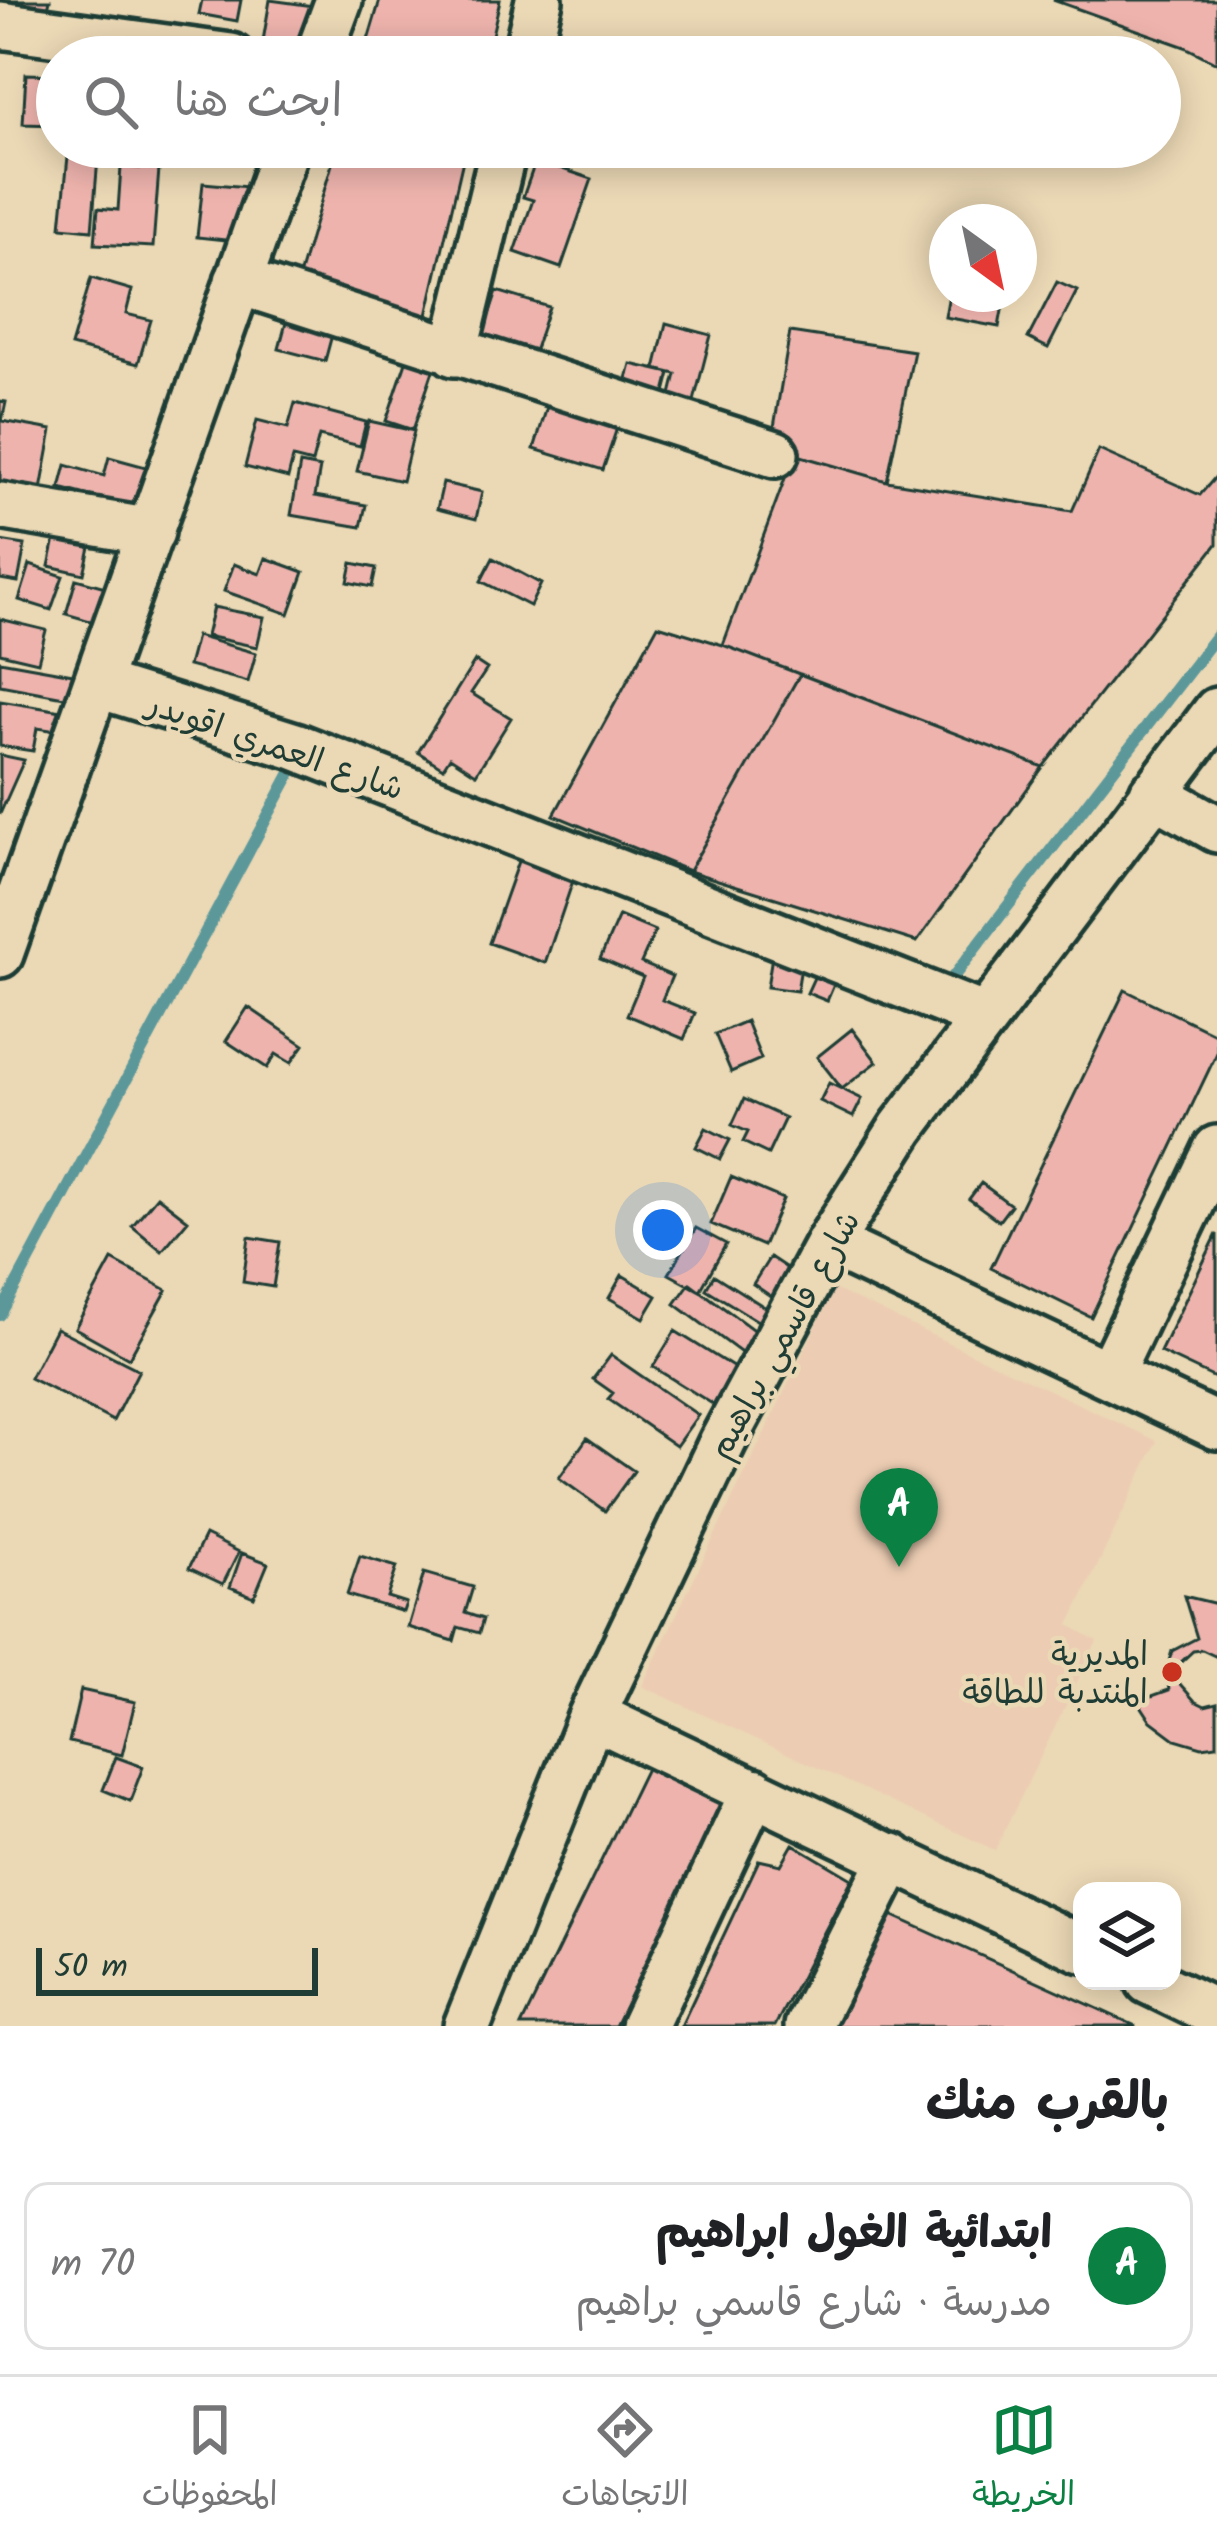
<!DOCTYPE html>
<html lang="ar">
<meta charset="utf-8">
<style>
body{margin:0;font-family:Kalam,"Playpen Sans Arabic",sans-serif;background:#f2f2f2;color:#202124;direction:rtl}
.controls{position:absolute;right:36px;bottom:36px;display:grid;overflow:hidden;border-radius:24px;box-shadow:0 6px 30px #0003}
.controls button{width:108px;height:108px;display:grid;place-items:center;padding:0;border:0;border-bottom:3px solid #e0e0e0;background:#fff;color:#202124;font:60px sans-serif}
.compass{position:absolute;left:929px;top:204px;width:108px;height:108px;border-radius:50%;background:#fff;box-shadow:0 6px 30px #0003;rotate:147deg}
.scale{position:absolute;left:36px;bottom:30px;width:282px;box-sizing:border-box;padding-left:12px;border:6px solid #1f3d34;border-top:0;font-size:33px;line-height:42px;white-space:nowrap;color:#1f3d34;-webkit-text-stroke:9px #ebd8b5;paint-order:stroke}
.you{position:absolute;left:663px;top:1230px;width:42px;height:42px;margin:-30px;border:9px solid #fff;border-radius:50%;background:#1a73e8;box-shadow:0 0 0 18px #1a73e833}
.badge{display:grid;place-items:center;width:78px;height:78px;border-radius:50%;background:#0b8043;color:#fff;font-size:39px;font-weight:700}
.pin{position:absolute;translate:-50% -99px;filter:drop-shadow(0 3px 6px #0008)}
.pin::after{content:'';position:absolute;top:63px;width:42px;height:36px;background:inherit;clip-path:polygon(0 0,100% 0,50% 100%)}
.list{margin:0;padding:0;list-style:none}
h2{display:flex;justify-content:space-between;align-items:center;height:156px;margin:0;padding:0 48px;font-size:51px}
h2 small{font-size:39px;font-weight:400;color:#757577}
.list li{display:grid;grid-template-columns:78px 1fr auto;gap:36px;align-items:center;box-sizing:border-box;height:168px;margin:0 24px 24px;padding:0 24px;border:3px solid #e0e0e0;border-radius:24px}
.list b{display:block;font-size:45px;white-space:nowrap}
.list p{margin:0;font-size:39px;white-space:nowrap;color:#757577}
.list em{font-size:39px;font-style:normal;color:#757577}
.icon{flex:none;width:66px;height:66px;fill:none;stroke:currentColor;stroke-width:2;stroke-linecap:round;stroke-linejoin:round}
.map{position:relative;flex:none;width:1217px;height:2026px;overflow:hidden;direction:ltr}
.search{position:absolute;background:#fff;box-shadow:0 6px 30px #0003;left:36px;right:36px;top:36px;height:132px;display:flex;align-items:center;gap:30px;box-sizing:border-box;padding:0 42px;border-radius:66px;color:#757577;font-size:45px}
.sheet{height:348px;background:#fff}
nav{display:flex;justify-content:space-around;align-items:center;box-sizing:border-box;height:168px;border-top:3px solid #e0e0e0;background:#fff;font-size:33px;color:#757577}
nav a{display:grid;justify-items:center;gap:6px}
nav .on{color:#0b8043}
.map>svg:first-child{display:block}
</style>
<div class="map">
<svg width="1217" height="2026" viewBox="0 0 1217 2026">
<rect width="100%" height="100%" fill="#ebd8b5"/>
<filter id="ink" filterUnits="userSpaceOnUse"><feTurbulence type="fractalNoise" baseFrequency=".00833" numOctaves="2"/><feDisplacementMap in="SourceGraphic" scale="24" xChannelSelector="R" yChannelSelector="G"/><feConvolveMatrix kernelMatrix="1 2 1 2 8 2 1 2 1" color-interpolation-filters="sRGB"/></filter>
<g filter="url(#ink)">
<path fill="#eccdb3" d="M834,1289l323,152 -88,184 28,16 -102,209 -353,-164z"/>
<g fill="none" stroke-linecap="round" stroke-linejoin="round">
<path stroke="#5c989a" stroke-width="12" d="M943,990l274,-355
M0,1315l293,-546"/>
</g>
<path fill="#eeb3ad" stroke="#1f3d34" stroke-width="3" d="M0,0h50l-3,12z
M202,0h39l-4,21 -38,-7z
M270,0l51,7 -6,42 -52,-8z
M380,0h120l-13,57h-124z
M1053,0h164v63l-32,-16z
M26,74l31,1v50l-34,-1z
M337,147h129l-41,177 -128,-41z
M68,156l30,2 -6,72 -31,-3z
M536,160l56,19 -31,89 -46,-16 18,-52 -10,-3z
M121,167l38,2 -6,78 -58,-3 3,-36 20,2z
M203,183l57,5 -6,55 -57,-6z
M91,278l41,12 -6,24 25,6 -13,44 -67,-18z
M1057,282l20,9 -29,57 -20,-10z
M497,291l52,16 -17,51 -52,-16z
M949,294h56l-6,33 -54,-10z
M291,304l46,12 -12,45 -46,-12z
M666,323l45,12 -19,74 -23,-6 7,-29 -21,-5z
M790,332l124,19 -27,130 -93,-27 -22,-15z
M411,347l27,9 -25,74 -27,-9z
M631,364l39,9 -7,27 -39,-10z
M551,394l70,22 -18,54 -69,-21z
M0,401l6,1 -4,19 50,9 -11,60 -41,-8z
M295,403l71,19 -6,24 -41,-10 -7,27 -19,-5 -5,20 -43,-11 12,-47 31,8z
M369,421l45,10 -12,50 -45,-10z
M1099,450l101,45 17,-20v69l-174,223 -320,-122 71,-191 93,27 185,30z
M109,457l48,13 -11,41 -86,-23 6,-23 38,11z
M300,464l20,4 -5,28 51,9 -5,22 -70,-12z
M443,483l39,9 -6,27 -39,-10z
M59,521l35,8 -10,45 -35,-8z
M0,541l25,4 -7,37 -18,-3z
M266,558l38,14 -15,42 -65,-23 10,-27 26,10z
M493,558l48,26 -11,22 -49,-25z
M352,563l24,5 -4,19 -24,-5z
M30,565l33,11 -12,34 -32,-10z
M76,579l37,10 -9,36 -38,-11z
M213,607l51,10 -7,30 -51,-11z
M0,619l46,11 -8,32 -38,-9z
M658,625l65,20 77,29 -111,197 -135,-56z
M196,636l60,17 -8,29 -60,-16z
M0,661l84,15 -4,24 -80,-15z
M475,661l12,8 -16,24 40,25 -35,56 -26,-17 -7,11 -25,-16z
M800,674l243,93 -126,175 -228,-71z
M0,701l74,12 -4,20 -33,-5 -4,23 -33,-5z
M0,755l24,5 -24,54z
M521,853l55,19 -31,91 -56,-20z
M619,916l36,15 -14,32 31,13 -10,24 33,13 -11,26 -57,-24 16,-38 -43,-18z
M772,956l30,5 -5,30 -30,-4z
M817,971l19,9 -9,21 -20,-8z
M1125,990l92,45v18l-126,264 -100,-49z
M248,1007l56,38 -13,18 -15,-9 -9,14 -41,-27z
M746,1021l15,38 -30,13 -16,-38z
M852,1029l25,33 -35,27 -25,-32z
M829,1083l33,16 -9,18 -33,-16z
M744,1099l41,19 -17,36 -25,-12 5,-10 -16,-7z
M706,1128l24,12 -10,19 -24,-12z
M731,1177l52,22 -20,47 -52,-22z
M981,1183l30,22 -12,16 -30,-22z
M157,1196l31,24 -26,31 -30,-25z
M696,1228l30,16 -26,47 -31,-17z
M1217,1234v145l-57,-27z
M249,1237l31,5 -7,45 -30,-5z
M770,1257l30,20 -18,27 -29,-20z
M112,1260l55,30 -38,68 -54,-30z
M622,1275l35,21 -13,22 -35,-20z
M714,1275l60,38 -8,13 -60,-37z
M690,1283l73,54 -15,21 -73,-54z
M56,1328l83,42 -26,51 -83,-43z
M675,1331l61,38 -22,36 -61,-38z
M611,1355l87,60 -22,31 -68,-47 5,-6 -20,-14z
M587,1438l47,33 -29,40 -46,-33z
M205,1535l34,17 -16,32 -34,-16z
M242,1553l26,10 -14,34 -24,-10z
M360,1556l37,11 -10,30 19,6 -3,9 -56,-17z
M424,1573l49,14 -8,26 18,6 -4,14 -21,-6 -4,14 -46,-14z
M1184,1596l33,8v53l-15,-7 -9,1 -13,12 -2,10 2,11 15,17 10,5 12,-3v42l-15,2 -27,-8 -24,-18 -13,-20 31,-11 -3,-19 6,-20 25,-13z
M81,1690l54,12 -13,53 -53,-13z
M116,1757l27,10 -13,34 -27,-11z
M651,1758l74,44 -110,224h-94z
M793,1844l59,35 -77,147h-94l78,-166 22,5z
M878,1909l258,117h-311z"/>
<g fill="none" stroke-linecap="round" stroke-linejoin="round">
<g stroke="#1f3d34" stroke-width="54">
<path id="minor" d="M0,25l231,32
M318,57l21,-57
M526,57l13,-57
M286,147l-190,537 199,62 690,271
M238,281l537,173
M454,353l50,-206
M0,506l151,26
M1153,793l64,36
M0,954l96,-270
M829,1243l388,183
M1109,1375l108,-226
M592,1715l490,234
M1149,1981l68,33
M467,2026l125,-311 131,-274 106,-198 73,-115 315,-417
M644,2026l110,-235
M808,2026l85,-169"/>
</g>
<use href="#minor" stroke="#ebd8b5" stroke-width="45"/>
</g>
</g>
<circle fill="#c8321e" stroke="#ebd8b5" stroke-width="4.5" cx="1172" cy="1672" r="12"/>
<g text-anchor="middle" stroke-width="9" stroke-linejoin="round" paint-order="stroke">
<g font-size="33" fill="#1f3d34" stroke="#ebd8b5">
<text transform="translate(276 745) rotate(19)" y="12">شارع العمري اقويدر</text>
<text transform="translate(783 1334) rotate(-61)" y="12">شارع قاسمي براهيم</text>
</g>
<g font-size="33" fill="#1f3d34" stroke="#ebd8b5" text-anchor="end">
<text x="1148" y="1665">المديرية<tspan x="1148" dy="38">المنتدبة للطاقة</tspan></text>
</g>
</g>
</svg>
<div class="controls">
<button><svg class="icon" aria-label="layers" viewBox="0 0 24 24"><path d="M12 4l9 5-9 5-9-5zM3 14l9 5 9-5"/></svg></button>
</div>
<svg class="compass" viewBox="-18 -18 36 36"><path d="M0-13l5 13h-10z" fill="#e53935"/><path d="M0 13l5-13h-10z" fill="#757577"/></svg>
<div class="scale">50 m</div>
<div class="you"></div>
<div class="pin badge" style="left:899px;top:1567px">A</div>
<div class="search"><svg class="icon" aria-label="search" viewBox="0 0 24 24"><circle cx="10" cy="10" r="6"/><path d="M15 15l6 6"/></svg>ابحث هنا</div>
</div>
<section class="sheet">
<h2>بالقرب منك<small></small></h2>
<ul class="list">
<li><span class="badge">A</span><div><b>ابتدائية الغول ابراهيم</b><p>مدرسة · شارع قاسمي براهيم</p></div><em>70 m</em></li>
</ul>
</section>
<nav>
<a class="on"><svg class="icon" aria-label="map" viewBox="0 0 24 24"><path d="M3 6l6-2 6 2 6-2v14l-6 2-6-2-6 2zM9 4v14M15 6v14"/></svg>الخريطة</a>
<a><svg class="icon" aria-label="directions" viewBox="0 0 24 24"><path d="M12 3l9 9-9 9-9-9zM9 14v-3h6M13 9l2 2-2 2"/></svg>الاتجاهات</a>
<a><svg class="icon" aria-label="saved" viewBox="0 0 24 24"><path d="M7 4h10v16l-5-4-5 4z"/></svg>المحفوظات</a>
</nav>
